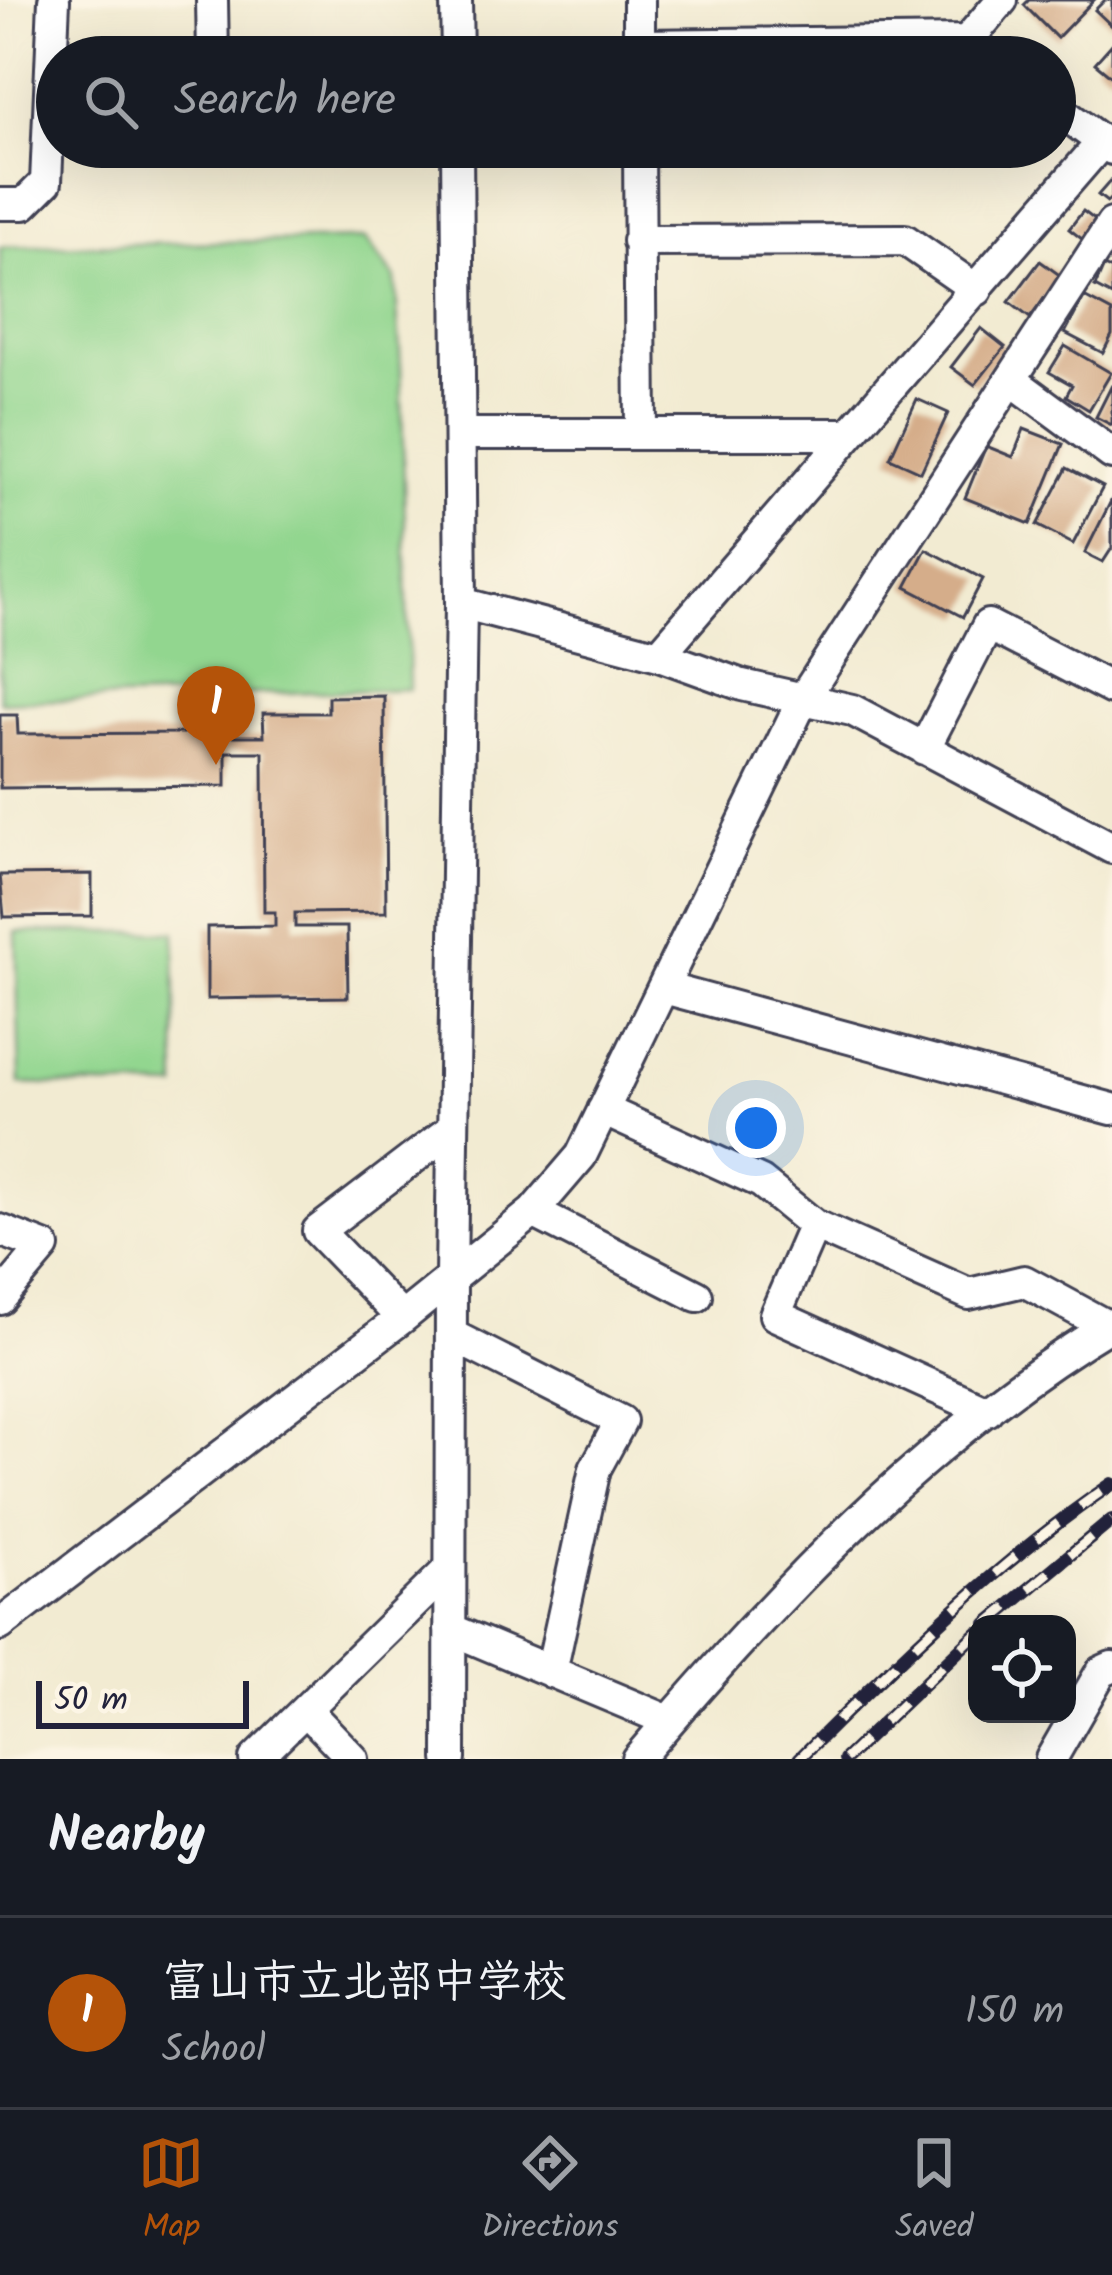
<!DOCTYPE html>
<meta charset="utf-8">
<style>
body{margin:0;font-family:Kalam,"Klee One",sans-serif;background:#242831;color:#f1f3f6}
.controls{position:absolute;right:36px;bottom:36px;display:grid;overflow:hidden;border-radius:24px;box-shadow:0 12px 48px #0002}
.controls button{width:108px;height:108px;display:grid;place-items:center;padding:0;border:0;border-bottom:3px solid #363941;background:#171b24;color:#f1f3f6;font:60px sans-serif}
.scale{position:absolute;left:36px;bottom:30px;width:213px;box-sizing:border-box;padding-left:12px;border:6px solid #22223b;border-top:0;font-size:33px;line-height:42px;white-space:nowrap;color:#22223b;-webkit-text-stroke:9px #fcf5e5;paint-order:stroke}
.you{position:absolute;left:756px;top:1128px;width:42px;height:42px;margin:-30px;border:9px solid #fff;border-radius:50%;background:#1a73e8;box-shadow:0 0 0 18px #1a73e833}
.badge{display:grid;place-items:center;width:78px;height:78px;border-radius:50%;background:#b45309;color:#fff;font-size:39px;font-weight:700}
.pin{position:absolute;translate:-50% -99px;filter:drop-shadow(0 3px 6px #0008)}
.pin::after{content:'';position:absolute;top:63px;width:42px;height:36px;background:inherit;clip-path:polygon(0 0,100% 0,50% 100%)}
.list{margin:0;padding:0;list-style:none}
h2{display:flex;justify-content:space-between;align-items:center;height:156px;margin:0;padding:0 48px;font-size:51px}
h2 small{font-size:39px;font-weight:400;color:#9ea1a6}
.list li{display:grid;grid-template-columns:78px 1fr auto;gap:36px;align-items:center;box-sizing:border-box;height:192px;padding:0 48px;border-top:3px solid #363941}
.list b{display:block;font-size:45px;white-space:nowrap}
.list p{margin:0;font-size:39px;white-space:nowrap;color:#9ea1a6}
.list em{font-size:39px;font-style:normal;color:#9ea1a6}
.icon{flex:none;width:66px;height:66px;fill:none;stroke:currentColor;stroke-width:2;stroke-linecap:round;stroke-linejoin:round}
.map{position:relative;flex:none;width:1112px;height:1759px;overflow:hidden}
.search{position:absolute;background:#171b24;box-shadow:0 12px 48px #0002;left:36px;right:36px;top:36px;height:132px;display:flex;align-items:center;gap:30px;box-sizing:border-box;padding:0 42px;border-radius:66px;color:#9ea1a6;font-size:45px}
.sheet{height:348px;background:#171b24}
nav{display:flex;justify-content:space-around;align-items:center;box-sizing:border-box;height:168px;border-top:3px solid #363941;background:#171b24;font-size:33px;color:#9ea1a6}
nav a{display:grid;justify-items:center;gap:6px}
nav .on{color:#b45309}
.map>svg:first-child{display:block}
</style>
<div class="map">
<svg width="1112" height="1759" viewBox="0 0 1112 1759">
<rect width="100%" height="100%" fill="#fcf5e5"/>
<filter id="ink" filterUnits="userSpaceOnUse"><feTurbulence type="fractalNoise" baseFrequency=".00833" numOctaves="2"/><feDisplacementMap in="SourceGraphic" scale="24" xChannelSelector="R" yChannelSelector="G"/><feConvolveMatrix kernelMatrix="1 2 1 2 8 2 1 2 1" color-interpolation-filters="sRGB"/></filter>
<filter id="wash" filterUnits="userSpaceOnUse"><feTurbulence type="fractalNoise" baseFrequency=".004" numOctaves="4" result="noise"/><feDisplacementMap in="SourceGraphic" scale="48" xChannelSelector="R" yChannelSelector="G"/><feGaussianBlur stdDeviation="2.7" result="paint"/><feColorMatrix in="noise" values="0 0 0 0 0 0 0 0 0 0 0 0 0 0 0 0 0 1.4 0 .05"/><feComposite in="paint" operator="in"/></filter>
<g filter="url(#wash)">
<rect width="100%" height="100%" fill="#f2ebd2"/>
<path fill="#92d68f" stroke="#5a7c65" stroke-width="3" d="M365,239l30,39 6,90 8,321 -409,13v-455z
M16,932h159l2,156 -157,-4z"/>
<g id="blocks">
<path fill="#d5ad8a" d="M1029,0h65l-37,38 -33,-33z
M1105,0h7v26l-17,-16z
M1112,44v33l-17,-14z
M1112,179v18l-5,5 -9,-7z
M1083,211l12,9 -13,19 -13,-10z
M1040,261l21,15 -31,42 -21,-16z
M1104,266l8,4v26l-17,-9z
M1084,297l28,15v23l-9,18 -38,-20z
M981,328l24,19 -30,38 -24,-18z
M1065,346l46,27 -22,37 -23,-14 6,-11 -23,-13z
M1112,385v40l-16,-8z
M917,399l31,14 -27,59 -31,-14z
M1024,429l39,15 -33,80 -65,-26 21,-52 27,11z
M1067,468l36,19 -30,57 -36,-19z
M1112,499v49l-9,14 -18,-9z
M926,549l57,30 -20,38 -57,-30z
M183,696h38v40h43l-1,-23h65v-16l56,-1 2,216 -91,1v14h52l1,70 -141,2v-72l68,-1v-14h-11l-1,-160h-37v34l-226,2v-73h17l1,19 165,-1z
M92,874v42l-88,1 -4,-42z"/>
</g>
</g>
<g filter="url(#ink)">
<use href="#blocks" fill-opacity="0" stroke="#414052" stroke-width="3"/>
<g fill="none" stroke-linecap="round" stroke-linejoin="round">
<g stroke="#414052" stroke-width="36">
<path id="minor" d="M212,0l1,57
M456,0l1,57
M639,0v57
M967,41l35,-41
M639,45l328,-4 21,16
M1055,107l57,42
M639,147l2,287
M0,204h24l22,-22 8,-182
M638,241l267,-1 72,50
M1013,381l99,73
M461,434h389
M461,603l198,52 83,30 110,25 260,138
M659,655l444,-514
M924,749l64,-124 124,64
M664,988l448,121
M603,1110l158,72 53,43 155,69 55,-13 83,45
M533,1212l164,84
M814,1225l-39,90 212,96
M0,1230l44,17 -44,52
M402,1318l-84,-87 135,-103
M451,1335l170,86 -26,48 -44,203
M0,1625l402,-307 131,-106 48,-56 222,-457 309,-475
M450,1629l219,92
M306,1710l47,49
M255,1759l194,-190
M450,1759l1,-483 10,-673 -4,-456
M637,1759c139,-164 290,-324 475,-435
M1051,1759l50,-87 11,-5"/>
</g>
<use href="#minor" stroke="#fff" stroke-width="30"/>
<g stroke="#22223b" stroke-width="14">
<path id="rail" d="M987,1624l125,-104
M799,1759c98,-98 198,-197 313,-275
M845,1759l132,-126"/>
</g>
<use href="#rail" stroke="#fcf5e5" stroke-width="9" stroke-dasharray="27" stroke-linecap="butt"/>
</g>
</g>
</svg>
<div class="controls">
<button><svg class="icon" aria-label="locate" viewBox="0 0 24 24"><circle cx="12" cy="12" r="6"/><path d="M12 2v4M12 18v4M2 12h4M18 12h4"/></svg></button>
</div>
<div class="scale">50 m</div>
<div class="you"></div>
<div class="pin badge" style="left:216px;top:765px">1</div>
<div class="search"><svg class="icon" aria-label="search" viewBox="0 0 24 24"><circle cx="10" cy="10" r="6"/><path d="M15 15l6 6"/></svg>Search here</div>
</div>
<section class="sheet">
<h2>Nearby<small></small></h2>
<ul class="list">
<li><span class="badge">1</span><div><b>富山市立北部中学校</b><p>School</p></div><em>150 m</em></li>
</ul>
</section>
<nav>
<a class="on"><svg class="icon" aria-label="map" viewBox="0 0 24 24"><path d="M3 6l6-2 6 2 6-2v14l-6 2-6-2-6 2zM9 4v14M15 6v14"/></svg>Map</a>
<a><svg class="icon" aria-label="directions" viewBox="0 0 24 24"><path d="M12 3l9 9-9 9-9-9zM9 14v-3h6M13 9l2 2-2 2"/></svg>Directions</a>
<a><svg class="icon" aria-label="saved" viewBox="0 0 24 24"><path d="M7 4h10v16l-5-4-5 4z"/></svg>Saved</a>
</nav>
